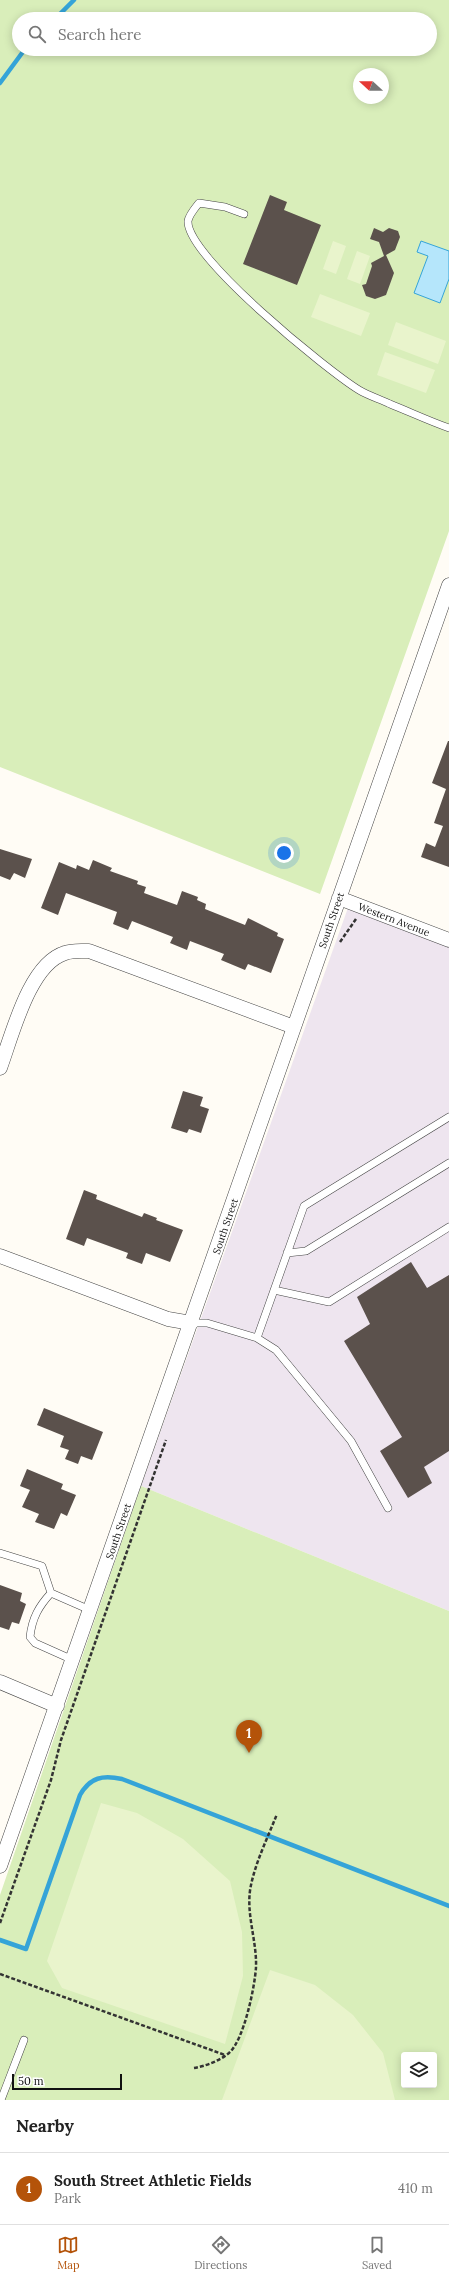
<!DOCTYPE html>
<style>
body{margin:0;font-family:Lora,serif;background:#f2f2f2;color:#222}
.controls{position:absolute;right:12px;bottom:12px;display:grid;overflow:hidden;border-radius:4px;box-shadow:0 2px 10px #0003}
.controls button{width:36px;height:36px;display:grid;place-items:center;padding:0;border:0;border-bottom:1px solid #e0e0e0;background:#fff;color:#222;font:20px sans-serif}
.compass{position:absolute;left:353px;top:68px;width:36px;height:36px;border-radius:50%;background:#fff;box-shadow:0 2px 10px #0003;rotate:291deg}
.scale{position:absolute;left:12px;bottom:10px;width:110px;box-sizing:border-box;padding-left:4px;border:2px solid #111;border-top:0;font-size:11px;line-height:14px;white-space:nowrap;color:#111;-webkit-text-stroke:3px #fff;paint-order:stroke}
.you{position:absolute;left:284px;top:853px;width:14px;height:14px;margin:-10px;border:3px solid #fff;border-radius:50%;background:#1a73e8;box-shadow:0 0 0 6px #1a73e833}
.badge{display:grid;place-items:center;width:26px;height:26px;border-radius:50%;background:#b45309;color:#fff;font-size:13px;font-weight:700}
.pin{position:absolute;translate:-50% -33px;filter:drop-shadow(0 1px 2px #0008)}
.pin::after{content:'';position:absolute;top:21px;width:14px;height:12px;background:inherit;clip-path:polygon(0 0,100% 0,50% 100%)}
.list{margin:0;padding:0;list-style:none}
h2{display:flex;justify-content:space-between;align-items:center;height:52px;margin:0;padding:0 16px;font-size:17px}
h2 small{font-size:13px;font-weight:400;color:#767676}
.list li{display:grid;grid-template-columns:26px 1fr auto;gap:12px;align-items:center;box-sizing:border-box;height:72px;padding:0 16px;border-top:1px solid #e0e0e0}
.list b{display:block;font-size:15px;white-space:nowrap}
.list p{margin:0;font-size:13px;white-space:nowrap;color:#767676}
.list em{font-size:13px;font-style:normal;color:#767676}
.icon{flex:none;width:22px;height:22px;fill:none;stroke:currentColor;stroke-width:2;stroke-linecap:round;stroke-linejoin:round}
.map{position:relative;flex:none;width:449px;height:2100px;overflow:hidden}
.search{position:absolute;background:#fff;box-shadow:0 2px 10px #0003;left:12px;right:12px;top:12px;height:44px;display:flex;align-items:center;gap:10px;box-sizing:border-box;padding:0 14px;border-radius:22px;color:#767676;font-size:15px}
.sheet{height:124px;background:#fff}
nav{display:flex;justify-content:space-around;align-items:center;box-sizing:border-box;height:56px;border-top:1px solid #e0e0e0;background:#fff;font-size:11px;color:#767676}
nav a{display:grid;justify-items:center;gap:2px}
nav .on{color:#b45309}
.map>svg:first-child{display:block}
</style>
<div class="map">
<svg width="449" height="2100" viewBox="0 0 449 2100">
<rect width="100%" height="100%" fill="#fffcf5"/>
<path fill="#eee5ef" d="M349,905l100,40v666l-308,-125z"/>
<path fill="#d9eeba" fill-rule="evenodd" d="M0,0h449v531l-129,363 -320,-127zM19,19h411v30h-411zM359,74h24v24h-24z
M141,1486l308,125v489h-449v-205zM404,2055h30v30h-30z"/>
<path fill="#e9f4cc" d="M333,241l13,5 -10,28 -13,-5z
M357,251l13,5 -10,28 -13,-5z
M320,294l50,19 -9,23 -50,-19z
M396,322l50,19 -8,23 -50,-19z
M385,352l50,18 -9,23 -49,-18z
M101,1803l36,10 46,26 47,42 12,51 1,44 -18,68 -163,-56 -15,-27z
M270,1970l45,15 38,30 30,38 12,47h-173z"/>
<path fill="#b5e6fb" stroke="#35a4d8" d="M421,241l28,10v28l-9,24 -26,-10 14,-37 -11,-4z"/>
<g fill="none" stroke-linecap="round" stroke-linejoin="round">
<path stroke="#35a4d8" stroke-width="4.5" d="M55,19l19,-19
M0,83l25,-34
M0,1940l26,9 54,-154c10,-18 23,-20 42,-16l327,127"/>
</g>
<path fill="#5b514c" d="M270,195l17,7 -3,8 37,15 -24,60 -54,-21z
M374,228l9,4 6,-4 9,3 2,6 -5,13 -9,5 8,18 -8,22 -11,4 -9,-3 -4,-11 4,-1 6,-18 -1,-3 13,-7 -5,-14 -9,-3z
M448,741h1v126l-28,-10 5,-14 9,4 8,-21 -9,-3 12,-34 -14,-6z
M0,849l32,10 -7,19 -11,-5 -4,7 -10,-4z
M93,860l19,8 -2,3 28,10 -1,3 9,3 -2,6 33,12 5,-14 16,6 -1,3 9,4 -1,5 40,16 3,-7 30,15 -1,3 7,3 -13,34 -23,-9 -3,6 -24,-10 3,-6 -34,-13 -3,9 -17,-7 3,-6 -41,-16 -4,9 -15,-6 4,-12 -51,-19 -8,22 -17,-7 18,-46 17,7 1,-4 12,5z
M183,1091l20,6 -3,9 9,3 -8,24 -12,-4 -2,4 -16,-5z
M84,1190l13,5 -1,4 46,18 2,-4 13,5 -1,2 27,10 -13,32 -24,-9 -4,11 -16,-6 2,-5 -41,-15 -3,8 -18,-7z
M411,1262l16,26 22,-13v176l-25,16 8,16 -24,15 -28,-47 22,-14 -58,-96 26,-17 -13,-27z
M44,1408l59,24 -11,28 -11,-4 -3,8 -13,-5 4,-9 -9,-3 4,-11 -27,-11z
M27,1469l36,15 -2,5 15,6 -9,21 -6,-3 -7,16 -19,-7 4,-8 -17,-7 8,-17 -10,-4z
M0,1585l22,8 -2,8 6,3 -7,20 -7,-2 -3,8 -9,-3z"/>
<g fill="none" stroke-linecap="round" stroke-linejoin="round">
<g stroke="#444" stroke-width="8">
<path id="service" d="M244,214l-19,-7 -26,-4c-4,5 -10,12 -11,18 -2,35 140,150 171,169 10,6 21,9 31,14 20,8 39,17 59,24
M287,1253l19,-2 143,-88
M274,1290l55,12 120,-75
M191,1323h16l50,15 19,12 75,91 37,67
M257,1338l47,-132 145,-89
M0,1553l42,13 9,27 39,17
M51,1593c-12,13 -19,25 -21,44l5,6 38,17
M1,2100l23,-60"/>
</g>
<g stroke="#444" stroke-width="15">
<path id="minor" d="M339,898l110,42
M0,1068c12,-32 29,-104 65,-115 7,-3 17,-2 24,-2l205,76
M0,1256l168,63 23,4
M0,1682l57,24
M0,1866l449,-1281"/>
</g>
<path stroke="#333" stroke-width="2.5" stroke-dasharray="4 2" stroke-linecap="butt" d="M340,942l16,-23
M0,1923l51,-143 10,-40 105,-300
M0,1974l225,81
M194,2068c12,-2 25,-7 35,-15 15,-13 26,-67 27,-86 1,-27 -11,-55 -5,-82 5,-24 17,-48 26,-71"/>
<use href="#service" stroke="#fff" stroke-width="7"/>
<use href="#minor" stroke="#fff" stroke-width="14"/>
</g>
<g text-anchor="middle" stroke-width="4" stroke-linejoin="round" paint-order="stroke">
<g font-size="10" fill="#111" stroke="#fff">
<text transform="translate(394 919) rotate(21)" y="4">Western Avenue</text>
<text transform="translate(331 920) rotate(-71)" y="4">South Street</text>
<text transform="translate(225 1226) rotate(-71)" y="4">South Street</text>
<text transform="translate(118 1531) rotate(-71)" y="4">South Street</text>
</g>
</g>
</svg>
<div class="controls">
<button><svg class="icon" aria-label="layers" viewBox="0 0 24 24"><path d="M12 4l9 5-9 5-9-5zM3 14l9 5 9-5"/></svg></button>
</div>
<svg class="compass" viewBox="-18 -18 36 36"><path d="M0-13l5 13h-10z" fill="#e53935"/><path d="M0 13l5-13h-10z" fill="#767676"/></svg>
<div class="scale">50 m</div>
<div class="you"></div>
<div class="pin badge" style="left:249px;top:1753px">1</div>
<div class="search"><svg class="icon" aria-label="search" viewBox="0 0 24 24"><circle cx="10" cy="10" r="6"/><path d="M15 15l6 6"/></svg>Search here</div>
</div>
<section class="sheet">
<h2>Nearby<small></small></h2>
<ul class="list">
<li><span class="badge">1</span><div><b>South Street Athletic Fields</b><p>Park</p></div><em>410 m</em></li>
</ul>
</section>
<nav>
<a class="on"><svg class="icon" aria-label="map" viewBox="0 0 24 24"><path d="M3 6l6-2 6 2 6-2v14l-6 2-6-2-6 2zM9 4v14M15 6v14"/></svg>Map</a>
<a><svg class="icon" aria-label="directions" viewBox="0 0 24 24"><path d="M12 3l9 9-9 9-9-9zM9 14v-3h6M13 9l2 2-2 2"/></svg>Directions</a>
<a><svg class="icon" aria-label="saved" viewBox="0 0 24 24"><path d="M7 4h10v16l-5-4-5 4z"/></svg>Saved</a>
</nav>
